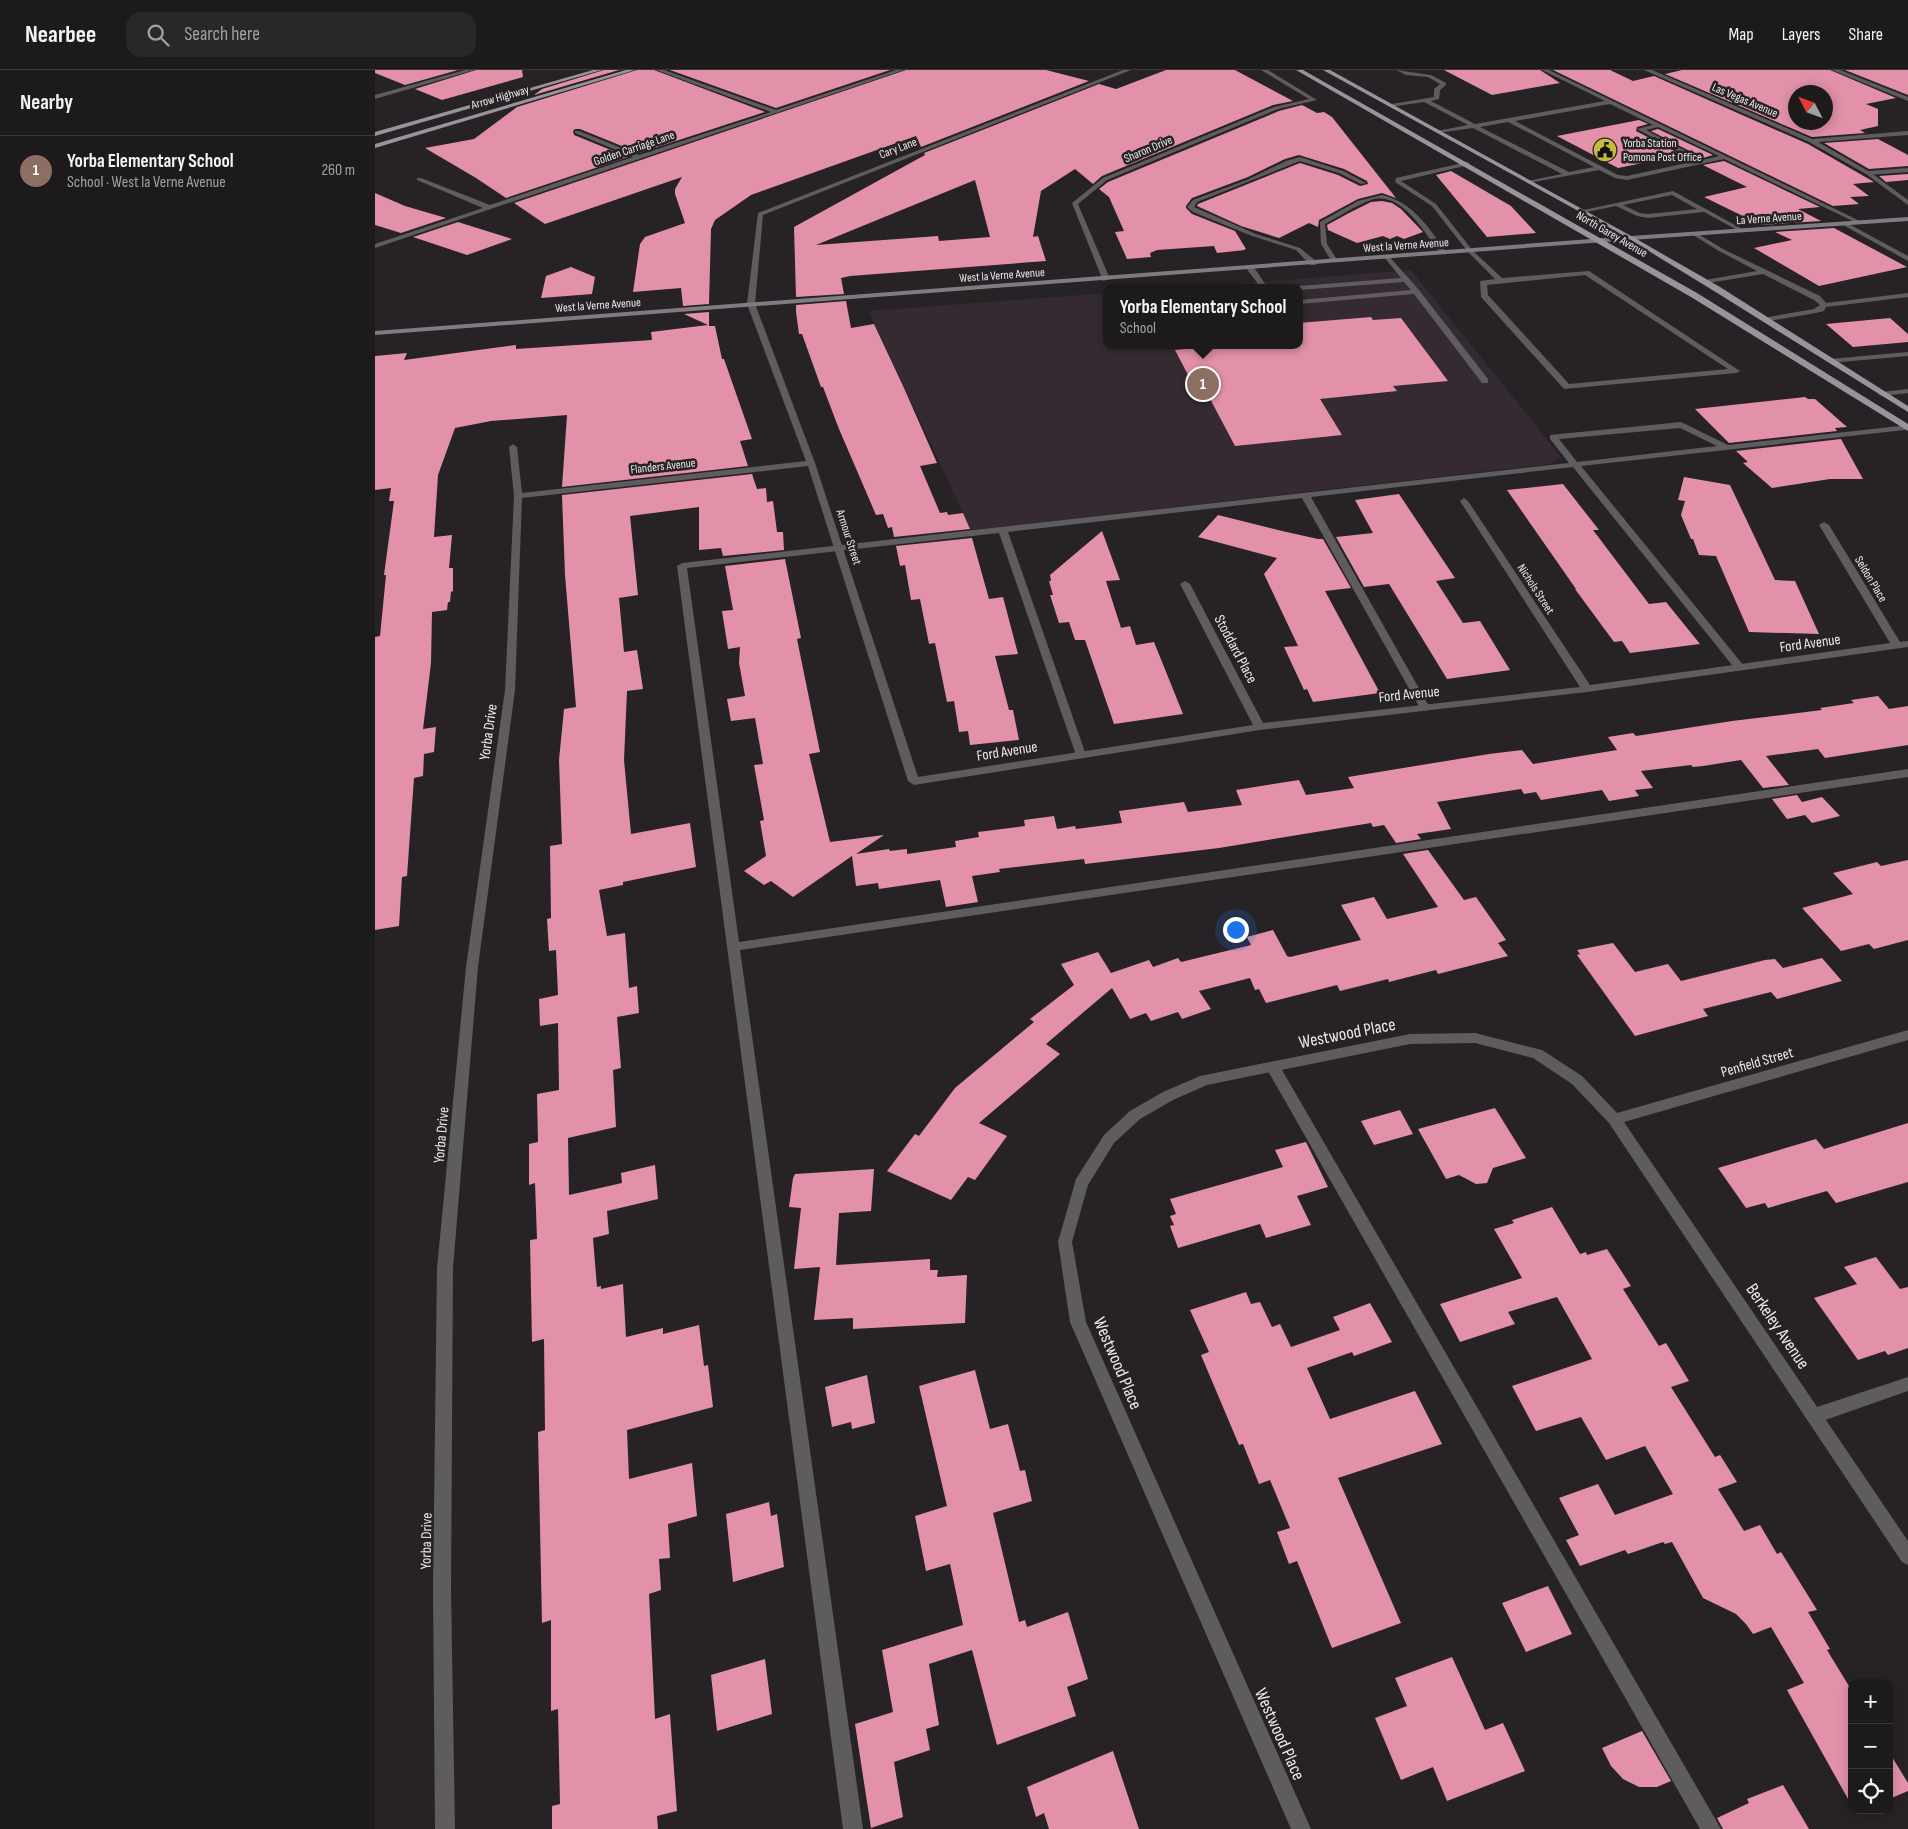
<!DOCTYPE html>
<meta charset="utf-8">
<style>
body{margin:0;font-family:"Sofia Sans Condensed",sans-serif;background:#2a2729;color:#f1f3f6}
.controls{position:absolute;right:15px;bottom:15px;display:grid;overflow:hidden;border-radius:10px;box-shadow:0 2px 12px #0003}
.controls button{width:45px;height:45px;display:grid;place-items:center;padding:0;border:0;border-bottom:1px solid #3b383b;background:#1d1a1c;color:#f1f3f6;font:25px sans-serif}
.compass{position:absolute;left:1413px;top:15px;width:45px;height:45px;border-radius:50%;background:#1d1a1c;box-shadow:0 2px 12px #0003;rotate:311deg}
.you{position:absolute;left:860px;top:859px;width:18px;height:18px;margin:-12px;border:4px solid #fff;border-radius:50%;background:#1a73e8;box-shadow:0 0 0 8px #1a73e833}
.badge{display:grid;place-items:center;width:32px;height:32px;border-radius:50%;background:#8c9099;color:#fff;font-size:16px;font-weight:700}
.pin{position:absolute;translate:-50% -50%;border:2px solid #fff;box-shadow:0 1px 5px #0006}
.popup{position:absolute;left:728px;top:214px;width:200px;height:65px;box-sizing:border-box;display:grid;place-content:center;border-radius:10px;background:#1d1a1c;filter:drop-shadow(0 1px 4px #0005);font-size:16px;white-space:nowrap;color:#a0a1a3}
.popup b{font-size:19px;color:#f1f3f6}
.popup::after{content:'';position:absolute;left:50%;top:100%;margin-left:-10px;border:10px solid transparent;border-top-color:#1d1a1c}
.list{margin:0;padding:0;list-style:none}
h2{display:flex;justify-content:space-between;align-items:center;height:65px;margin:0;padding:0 20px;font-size:21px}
h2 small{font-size:16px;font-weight:400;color:#a0a1a3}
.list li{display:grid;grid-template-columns:32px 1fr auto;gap:15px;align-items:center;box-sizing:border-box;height:70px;padding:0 20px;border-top:1px solid #3b383b}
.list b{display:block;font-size:19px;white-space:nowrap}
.list p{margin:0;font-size:16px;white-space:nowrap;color:#a0a1a3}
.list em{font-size:16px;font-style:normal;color:#a0a1a3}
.icon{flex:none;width:28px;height:28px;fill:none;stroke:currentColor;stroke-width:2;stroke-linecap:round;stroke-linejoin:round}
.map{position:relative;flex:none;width:1533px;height:1759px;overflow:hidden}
header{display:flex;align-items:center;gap:30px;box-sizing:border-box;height:70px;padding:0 25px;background:#1d1a1c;border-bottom:1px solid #3b383b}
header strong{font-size:24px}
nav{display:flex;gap:28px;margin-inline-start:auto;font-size:18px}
.search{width:350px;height:45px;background:#2a2729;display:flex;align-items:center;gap:12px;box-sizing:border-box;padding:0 18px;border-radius:15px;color:#a0a1a3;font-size:19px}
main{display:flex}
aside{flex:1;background:#1d1a1c}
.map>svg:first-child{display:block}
</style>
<header>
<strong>Nearbee</strong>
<div class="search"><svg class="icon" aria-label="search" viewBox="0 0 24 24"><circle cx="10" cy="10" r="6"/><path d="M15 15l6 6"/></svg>Search here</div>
<nav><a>Map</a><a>Layers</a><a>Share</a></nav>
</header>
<main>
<aside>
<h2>Nearby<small></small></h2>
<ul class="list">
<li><span class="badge" style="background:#8d6e63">1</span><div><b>Yorba Elementary School</b><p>School · West la Verne Avenue</p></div><em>260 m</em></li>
</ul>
</aside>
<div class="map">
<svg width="1533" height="1759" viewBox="0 0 1533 1759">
<rect width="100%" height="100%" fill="#272226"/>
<path fill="#352a32" d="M1036,200l150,187 -10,7 -580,66 -102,-219 238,-18v52h192v-57h-120z"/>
<path fill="#e291a8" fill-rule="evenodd" d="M0,0h83l-53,15 -30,-12z
M101,0h46l1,7 -81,23 -27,-11z
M229,0h15l-85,25 8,-6z
M262,0h17l111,42 -126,41 -59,-24h-5l-2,2 1,4 54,22 -122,41 -30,-20 -51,-30 49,-9 43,-32z
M295,0h220l-114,38z
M531,0h140l43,11 -168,66 -5,-11 -165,59 -36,25 -4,9 -2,75 -26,2 -2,-18 -48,4 7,-48 5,-7 40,-14 -10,-29v-5l7,-12 -137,47 -31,-21z
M791,0h69l58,31 -20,4 -171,71 -9,8 -18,-15 -34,22 -8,46 5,-1 8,25 -196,15 -9,2 3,16 -48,3 -2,-70 131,-72 -1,-2 175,-69 17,5zM600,110l15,57 -51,4 -1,-5 -122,9z
M1069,0h96l20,13 -68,12z
M1178,0h57l23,11 21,-5 154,68 66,38 -21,2 16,12 -19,1 9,7 -26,2z
M1307,0h148l66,28 -30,6 12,5v17l-18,4 5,3 -53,4 -147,-63zM1420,22h30v30h-30z
M1470,0h63v25z
M927,35l15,8 7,-1 8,5 64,81 -14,-5 -24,6 -39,21 -1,7 -9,-4 -30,15 -38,-12 -44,-20 1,-2 102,-41 38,12 22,11 8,-2 -1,-3 -23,-12 -45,-14 -14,4 -37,18 -56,21 -6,8v2l6,6 43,17 11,18h-2l1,1 -28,3 -3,-7 -57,4 -7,3 1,4 -24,2 -12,-27 9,-1 -15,-34 -10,-8 9,-7 171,-71z
M1264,50l9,4 -11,3 -1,4 46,24 -64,13 -61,-32z
M1283,59l55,26 -10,3 -52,-27z
M1503,69l30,16v11l-39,3 -45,-26z
M1349,91l96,46 -22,2 23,12 -60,4 -57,-28 43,-10 -44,-22z
M1076,101l60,35 25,27 -49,4 -51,-62z
M1533,104v6l-22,2 -7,-6z
M0,123l30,13 41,12 -45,15 -26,-8z
M1007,131l10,2 9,6 22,23 -19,7 -7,-3 -7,3 -7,-3 -26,7 -29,-13 -1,-5 22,-12 22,-11z
M83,152l54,17 -45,16 -54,-18z
M1459,158l73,39 -88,19 -65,-38 38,-8 -17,-8z
M196,197l24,10 -3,17 -51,4 5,-22z
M471,231l5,27 23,-4 30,64 33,75 -17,3 20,47 7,-1 1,3 15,-2 7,16 -76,8 -2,-10 -4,1 -5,-14 -7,1 -37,-86 -16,-42h-2l-19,-53h-3l-3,-22v-7z
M334,242v14h6l7,33h2l28,80 -12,2 8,25 -186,21 5,-72 -76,6 -36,7 -17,47 -4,62 18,-2 -3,33h4v23l-2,1 -1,10h-2l-1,8 -15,2 -1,51 -8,66 13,-2 -2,25 -10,2 -1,22 -9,2 -7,98 -5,1 -3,49 -24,4v-293l5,-1 6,-61h-2l10,-74h-5l2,-13 -16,2v-134l32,-3 -3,7 112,-15v4l136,-9 -1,-8 57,-7 -24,-11z
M996,247l2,3 28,-2 47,63 -55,5 4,5 -77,8 22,36 -107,11 -27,-51 -9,1 -24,-46 48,-5h76v-22z
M1515,248l18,16v8l-55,5 -27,-23z
M1430,327l3,2h7l32,28 -12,1 2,3 -108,12 -34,-34z
M1466,369l22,40h-33l-58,9 -29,-25 5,-1 -12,-11z
M377,404l5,15 9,-1 1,14 6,-1 4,31h6l1,18 -61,6 -2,-8 -22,2v-43l-69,9 8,79 -19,3 5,54 13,-2 6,39 -16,2 -3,69 7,74 59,-11 6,44 -73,15v3l-24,5 8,46 18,-3 4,55 8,-2 2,27 -22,4 4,51 -8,2 3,57 -48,11 1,57 53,-12 -1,-10 34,-8 3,34 -51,12 2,23 -16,4 4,49 4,-1v3l22,-5 3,53 37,-9v6l36,-9 5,41 4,-1 5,42 -86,23 2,49 63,-16 5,53 -29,8 2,34 -11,1 2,31 -12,4 6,125 15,-5 7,97 -20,5 1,13h-106v-23l8,-2 -2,-95 -7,2v-91l-9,3 -4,-191 7,-2 -1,-91 -12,3 -2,-102 7,-1 -2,-56 -6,2v-41l9,-2 -1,-48 22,-4 -1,-67 -18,3 -1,-27 19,-4 -2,-45 -7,1 -2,-32 4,-1 -1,-72 12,-2 -3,-84 5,-51 12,-2 -11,-132 -3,-80z
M1309,407l46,8 45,95 20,1 24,53 -70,-2 -33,-76 -17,-1 -6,-16h-2l-10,-24 4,-14 -7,-1z
M1188,414l36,46h-6l56,74 17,-2 34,42 -70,9 -8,-12 -8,1 -39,-53h1l-69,-99z
M1024,424l56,84 -19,3 27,42 17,-2 30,49 -63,9 -58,-95 -25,3 -28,-50 37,-4 -18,-33z
M843,445l64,16 36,8h5l28,49 -26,3 55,102 -67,9 -6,-13 -3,1 -20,-43 14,-1 -34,-72 13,-16 -79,-21z
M727,461l18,49 -14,1 15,47 9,-2 6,19 18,-3 29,72 -69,10 -29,-84h-10l-6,-18 -10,1 -9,-28h3l-4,-14h2l-1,-6z
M597,468l17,61 14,-2 15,57 -23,2 14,54h4l6,30 -49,5 -2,-14 -9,1 -5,-31 -7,1 -12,-59 -6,1 -9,-45 -9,1 -6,-35 -5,1 -4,-20z
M410,489l16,79 -4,1 23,113 -11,2 21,88 54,-7 -28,19 33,-5 1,2 17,-2v5l49,-7 -1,-6 24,-4 -1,-5 47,-6 -1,-6 30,-4 3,13 18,-3 1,3 46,-6 -3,-12 65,-9 4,10 54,-7 -6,-15 63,-10 7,15 48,-7 -6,-11 141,-23 33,-4 11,14 84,-14 -9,-13 25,-4 3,3 96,-15 90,-11 -2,-2 34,-5 -3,-3 27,-4 11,13 19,-3v39l-83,13 -7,-9 -52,7 23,29 -26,3 -22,-28 -38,6 -10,1 -2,-2 -50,6 12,17 -18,2 4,6 -30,5 -7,-11 -61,10 -5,-8 -12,2 -3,-5 -84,13 14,27 -34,5 4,5 -25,4 -12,-18 -11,2 -2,-4 -152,25 -134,16 -1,-5 -85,10 1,3 -28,4 6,26 -32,5 -6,-27 -61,9 -1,-6 -22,3 -4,-30 -59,41 -22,-16 -7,4 -20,-14 22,-15 -6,-35 4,-1 -10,-55 9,-1 -8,-46 -24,3 -4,-22 18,-3 -6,-33 1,-16 -12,2 -6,-38 11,-1 -8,-44z
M1422,725l5,7 20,-5 18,19 -28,7 -7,-8 -18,4 -15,-20z
M1053,780l36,50 12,-3 30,43 -8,3 10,13 -70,18 -2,-4 -47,12 -1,-3 -48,12 -3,-6 -71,18 -7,-14 -4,1 -5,-12 -51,13 12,18 -29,10 -4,-7 -27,9 -5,-8 -16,6 -18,-31 -66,56 14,10 -81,69 28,13 -32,44 -7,-3 -17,23 -64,-29 28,-37 4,2 36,-48 79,-66 -4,-3 44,-34 -13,-21 37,-12 13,21 38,-13 4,7 25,-9 3,4 70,-17 -4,-8 26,-7 14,26 3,1 71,-17 -20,-35 33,-8 13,22 51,-12 -35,-53z
M1533,790v80l-34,9 -5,-5 -28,7 -39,-43 51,-14 -20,-21 44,-11 4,4z
M1238,873l22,29 33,-8 13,17 84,-21 10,-1 8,9 39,-10 20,23 -65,18 -6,-7 -68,17 5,7 -73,20 -58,-81 3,-1 -3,-4z
M1120,1038l31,50 -33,10 -6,15 -11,1 -17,-9 -13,4 -28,-50z
M1025,1040l13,24 -39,11 -13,-24z
M1533,1053v59l-72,21 -9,-12 -59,17 -3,-5 -19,5 -28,-40 98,-29 8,10z
M931,1072l22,45 -31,9 14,29 -45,13 -6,-14 -82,24 -8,-22 4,-1 -4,-9 6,-2 -6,-15 113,-32 -8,-17z
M499,1099l-3,42 -32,2 -3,52 94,-6v11h8l-1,7 30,-2 -2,48 -112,6v-11l-39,2 6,-53 -26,2 7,-61 -12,-1 4,-29 2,-4z
M1177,1137l28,47 6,-2 1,3 20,-6 24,37 -8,3 36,57 7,-3 23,38 -18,6 44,70 5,-2 17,27 -19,7 26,42 16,-6 17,29 4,-2 36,58 -9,2 22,37 -3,1 25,41v115l-65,-116 17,-7 -33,-56 -18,7 -7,-10 -10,-10 -33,-16 -31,-56 -7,2 -2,-2 -35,12 -3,-4 -45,16 -14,-26 13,-5 -20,-37 39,-14 17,31 58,-21 -28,-48 -39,14 -25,-43 -45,14 -24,-45 80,-27 -35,-62 -49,15 7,12 -55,18 -20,-38 82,-26 -28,-49 20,-6 -2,-3z
M1501,1187l24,32 8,-2v61l-20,7 -3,-4 -27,9 -44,-62 43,-14 -13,-17z
M871,1222l5,12 9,-2 12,25 8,-3 11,23 49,-17 -7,-13 37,-14 22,39 -38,14 -2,-4 -45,16 23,51 85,-28 27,53 -104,34 63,145 -69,25 -35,-87 -8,3 -12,-32 13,-4 -20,-48 -11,4 -16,-40 -4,1 -38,-90 8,-3 -19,-42z
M600,1300l15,59 18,-5 12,47 5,-1 7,31 -39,12 26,109 6,-2 2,7 41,-15 20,67 -21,8 9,29 -79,29 -25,-95 -43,14 10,61 -13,4 4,21 -36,12 9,55 -32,11 -16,-104 38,-12 -11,-62 81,-25 -13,-61 -24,7 -11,-55 32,-10 -28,-120z
M492,1305l8,48 -23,6 -1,-7 -19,5 -7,-40z
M394,1432l2,14 6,-2 7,53 -51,15 -7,-68z
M1173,1516l24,48 -46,18 -24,-49z
M1077,1587l33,73 18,-7 22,48 -78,30 -14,-34 -32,13 -26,-62 32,-12 -12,-28z
M390,1589l7,55 -55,17 -6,-56z
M1267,1661l29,50 -14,6h-18l-16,-8 -12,-13 -9,-18z
M738,1681l26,78h-90l-5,-16 -8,4 -9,-30z
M1514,1682l19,31v8l-19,8z
M1408,1715l26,44h-86l-6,-11 32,-15 -2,-4z"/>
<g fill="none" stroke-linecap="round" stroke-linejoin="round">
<path fill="#5e5c5f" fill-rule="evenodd" d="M90,0h9l-99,29v-4z
M1021,0l35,5 15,8v2l-6,5 -1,9 -8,2 44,23 130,-23 -63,-31h7l315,153 -5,1 -135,-65 -97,21 -12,-2 -16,-8 -71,13v-2l34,-7 -89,-46 -36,5v-2l31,-6 -44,-23 -34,5 2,-3 42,-7v-8l6,-5 -12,-7 -22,-2zM1235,34l43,21 -16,4 59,32 -69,15 -9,-1 -103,-54zM1133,52l86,45 -25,5 -89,-45zM1283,57l61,29 -16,4 -57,-30z
M925,87l43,14 23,12 -5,1 -22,-11 -39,-12 -103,41 -3,5 62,27 44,14 16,13v4h-6l-14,-15 -44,-14 -59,-24 -6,-5 6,-7 56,-21 37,-18z
M1092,92l2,1v2l-68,16 35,23 37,47 -3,2 -2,-1 -36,-46 -37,-24 1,-4z
M1533,98v4l-40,3 -3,-2 3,-2z
M1298,121l73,40 -5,1 -37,-20 -56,6 -11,-2 -21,-10 -34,7 -3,-2zM1297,125l25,14 -49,5 -8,-1 -17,-8z
M1007,125c31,7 47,33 65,58l-2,1h-4c-16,-20 -39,-64 -70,-54 -16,6 -31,16 -46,24l2,20 11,17 -6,1 -11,-18 -1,-22 38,-21z
M1468,153h4l61,33v5l-65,-36z
M1320,162l28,17 97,47 6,7 82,-10v4l-82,10 -2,4 -8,2 -53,9v-4l51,-9 6,-4 -6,-5 -51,-26 -61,10v-4h3l52,-9 -38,-20 -26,-16v-2z
M1013,185l31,35 69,89v4h-6l-68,-89 -115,10v-4l112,-10 -7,-8 -105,8v-2h-3l3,-2 102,-8 -17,-21z
M872,196h6l15,22h-7l-15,-20z
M1533,282v4l-78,7 -4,-2 4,-2z
M1533,319v4l-26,3 -4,-2 4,-2z
M1306,352l47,23 180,-20v4l-3,1 -324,36 163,200 1,2 -1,2h-8l-163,-203 -262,30 119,211 -5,3 -5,-3 -118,-210 -294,34 78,223 -5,4 -5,-4 -77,-222 -312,35 52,374 1169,-173v8l-1168,173 123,879h-20l-166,-1263 5,-3 887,-100 -19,-24v-4zM1305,358l37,18 -140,16 -18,-23z
M898,992l5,1 443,766h-21l-432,-758 -2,-4 2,-4z
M1533,1307v14l-94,33 -6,-3 -2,-5 2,-5 6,-3z"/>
<path fill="#5e5c5f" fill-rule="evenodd" d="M281,0h8l112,40 120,-40h8l-529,178v-4l108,-36 -66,-28v-2h4l69,27 143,-48 -58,-24v-2h4l60,24 132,-43z
M748,0h8l-368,145 -8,89 60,159 103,314 335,-52 -73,-141 5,-3 5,3 73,139 317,-36 -120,-186 4,-3 4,3 122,184 300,-42 -71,-118 5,-3 5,3 71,117 8,-1v6l-321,45 -327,38 -346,55 -6,-4 -100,-315 -286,32 -7,192 -37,277 -25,301 -2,321 4,240h-20l-2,-240 4,-321 29,-301 39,-277 9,-194 -5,-49 4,-3 4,3 5,46 284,-32 -59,-157 11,-91z
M886,0h7l49,30 -39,9 -171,71 -29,24 32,75 -7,2 -31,-78 31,-25 171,-71 35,-8z
M1269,0h8l160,69 96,-8v4l-90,7 52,30 38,28v5l-42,-31 -57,-32z
M1457,0h8l68,27v4z
M1093,180h4l30,28 87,-7 151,100 -4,2 -172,16 -83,-92 -1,-16 15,-2 -27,-27zM1210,205l143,94 -159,15 -81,-89 -1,-10z
M1533,960v10l-284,82 284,419v24l-6,-3 -293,-439 -37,-39 -39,-26 -58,-15 -65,1 -203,41 -34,15 -33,19 -26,24 -26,42 -16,57 14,80 225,507h-20l-221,-507 -12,-80 18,-63 28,-44 26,-24 33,-19 37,-16 210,-42 65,-1 67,17 40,26 35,37z"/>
<path fill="#7f7c81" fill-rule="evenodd" d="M1533,147v4l-277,19 -1256,95v-4l1256,-95z"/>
<path fill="#98959a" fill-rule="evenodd" d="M218,0h9l-227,66v-4z
M251,0h9l-260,78v-4z
M921,0h7l394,223 211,131v7l-217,-134z
M948,0h7l303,167 87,50 188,119v6l-194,-121 -85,-52z"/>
</g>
<defs>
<g id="civic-disc" transform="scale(1.25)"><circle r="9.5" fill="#c5bc3d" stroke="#272226"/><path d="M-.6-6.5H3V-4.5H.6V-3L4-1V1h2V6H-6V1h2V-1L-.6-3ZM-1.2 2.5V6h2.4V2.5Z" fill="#111"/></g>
</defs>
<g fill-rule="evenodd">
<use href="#civic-disc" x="1230" y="80"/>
</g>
<g text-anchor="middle" stroke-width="5" stroke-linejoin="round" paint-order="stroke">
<g font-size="12" fill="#ece8eb" stroke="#272226">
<text transform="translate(125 27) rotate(-16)" y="4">Arrow Highway</text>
<text transform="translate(1370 30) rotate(23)" y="4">Las Vegas Avenue</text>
<text transform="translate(259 78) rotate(-19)" y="4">Golden Carriage Lane</text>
<text transform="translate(523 78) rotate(-21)" y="4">Cary Lane</text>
<text transform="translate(773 79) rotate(-23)" y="4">Sharon Drive</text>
<text transform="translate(1394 148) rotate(-4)" y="4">La Verne Avenue</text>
<text transform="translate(1237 164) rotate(30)" y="4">North Garey Avenue</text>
<text transform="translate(1031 175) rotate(-4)" y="4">West la Verne Avenue</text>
<text transform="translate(627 205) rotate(-4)" y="4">West la Verne Avenue</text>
<text transform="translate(223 235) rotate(-4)" y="4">West la Verne Avenue</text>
<text transform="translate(288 396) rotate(-6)" y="4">Flanders Avenue</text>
<text transform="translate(474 467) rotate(72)" y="4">Armour Street</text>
<text transform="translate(1496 509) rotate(59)" y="4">Seldon Place</text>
<text transform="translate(1161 519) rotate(57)" y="4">Nichols Street</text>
</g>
<g font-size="12" fill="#ece8eb" stroke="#272226" text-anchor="start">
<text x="1248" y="77">Yorba Station<tspan x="1248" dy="14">Pomona Post Office</tspan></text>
</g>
<g font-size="15" fill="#ece8eb" stroke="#272226">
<text transform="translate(1435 573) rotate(-8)" y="5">Ford Avenue</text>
<text transform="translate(861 579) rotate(62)" y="5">Stoddard Place</text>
<text transform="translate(1034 624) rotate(-6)" y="5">Ford Avenue</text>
<text transform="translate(113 662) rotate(-82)" y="5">Yorba Drive</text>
<text transform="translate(632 681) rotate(-9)" y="5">Ford Avenue</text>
<text transform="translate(1382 992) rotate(-16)" y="5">Penfield Street</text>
<text transform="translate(66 1065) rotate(-85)" y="5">Yorba Drive</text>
<text transform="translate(51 1471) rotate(-89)" y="5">Yorba Drive</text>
</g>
<g font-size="18" fill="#ece8eb" stroke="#272226">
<text transform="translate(972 963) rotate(-11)" y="6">Westwood Place</text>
<text transform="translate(1403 1256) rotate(56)" y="6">Berkeley Avenue</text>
<text transform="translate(743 1293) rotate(67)" y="6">Westwood Place</text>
<text transform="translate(905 1664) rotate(66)" y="6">Westwood Place</text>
</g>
</g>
</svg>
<div class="controls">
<button>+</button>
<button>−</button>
<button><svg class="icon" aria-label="locate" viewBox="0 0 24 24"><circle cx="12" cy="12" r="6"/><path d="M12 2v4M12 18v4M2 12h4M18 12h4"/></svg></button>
</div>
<svg class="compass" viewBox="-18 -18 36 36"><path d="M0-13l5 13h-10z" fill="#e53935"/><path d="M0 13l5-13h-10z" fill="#a0a1a3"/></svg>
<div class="you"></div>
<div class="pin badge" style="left:828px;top:314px;background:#8d6e63">1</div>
<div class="popup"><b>Yorba Elementary School</b>School</div>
</div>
</main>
